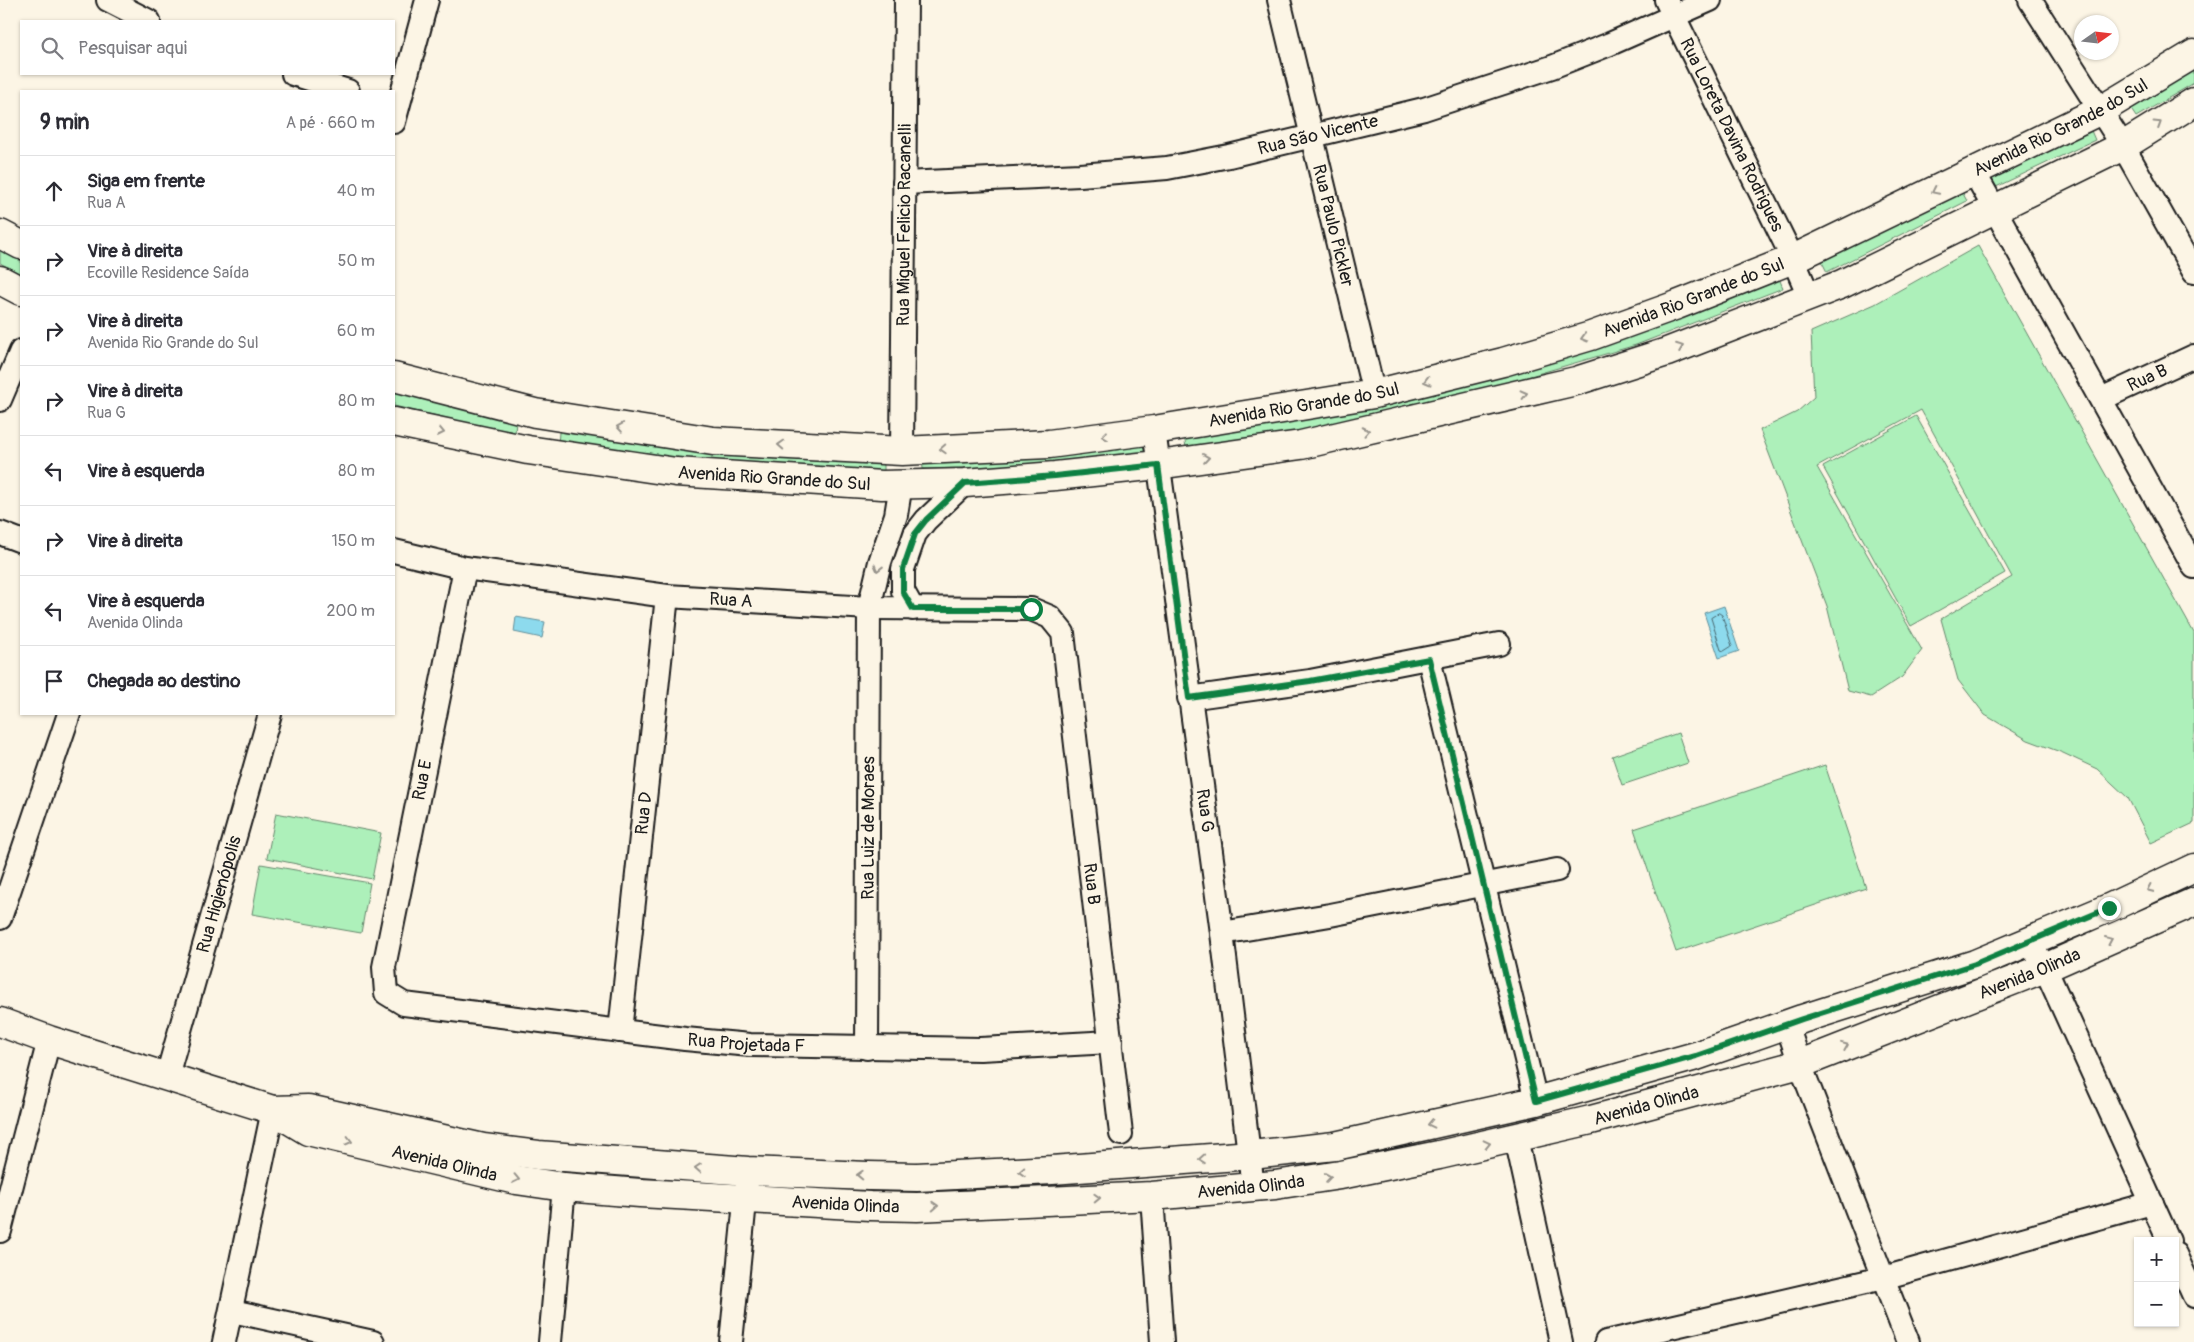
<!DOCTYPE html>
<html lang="pt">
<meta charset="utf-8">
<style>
body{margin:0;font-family:Pangolin,sans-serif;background:#f7f7f7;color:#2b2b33}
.controls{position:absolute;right:15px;bottom:15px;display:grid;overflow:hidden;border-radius:0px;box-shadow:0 1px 4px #0004}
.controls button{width:45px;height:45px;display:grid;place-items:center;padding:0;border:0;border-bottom:1px solid #e1e1e2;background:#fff;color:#2b2b33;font:25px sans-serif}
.compass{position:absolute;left:2074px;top:15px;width:45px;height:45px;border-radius:50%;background:#fff;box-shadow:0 1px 4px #0004;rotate:76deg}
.stop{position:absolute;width:15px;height:15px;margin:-11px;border:4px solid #0b8043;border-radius:50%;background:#fff}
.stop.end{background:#0b8043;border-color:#fff;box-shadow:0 1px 5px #0008}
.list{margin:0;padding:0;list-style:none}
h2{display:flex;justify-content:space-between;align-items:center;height:65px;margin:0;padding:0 20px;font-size:21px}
h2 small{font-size:16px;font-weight:400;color:#7c7c81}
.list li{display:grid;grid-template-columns:32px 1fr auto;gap:15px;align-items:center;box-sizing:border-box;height:70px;padding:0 20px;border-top:1px solid #e1e1e2}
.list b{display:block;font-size:19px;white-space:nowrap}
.list p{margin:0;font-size:16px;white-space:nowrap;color:#7c7c81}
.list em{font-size:16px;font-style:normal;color:#7c7c81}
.icon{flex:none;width:28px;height:28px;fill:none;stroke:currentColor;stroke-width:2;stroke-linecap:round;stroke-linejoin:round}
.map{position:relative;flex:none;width:2194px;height:1342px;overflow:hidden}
.search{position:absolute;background:#fff;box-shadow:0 1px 4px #0004;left:20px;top:20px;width:375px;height:55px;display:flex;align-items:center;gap:12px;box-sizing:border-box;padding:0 18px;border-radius:0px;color:#7c7c81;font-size:19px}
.panel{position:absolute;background:#fff;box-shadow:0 1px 4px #0004;left:20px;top:90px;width:375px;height:625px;border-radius:0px}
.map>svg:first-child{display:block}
</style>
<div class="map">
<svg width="2194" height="1342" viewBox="0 0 2194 1342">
<rect width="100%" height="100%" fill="#fcf5e5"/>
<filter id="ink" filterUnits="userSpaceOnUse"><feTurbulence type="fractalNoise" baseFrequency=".02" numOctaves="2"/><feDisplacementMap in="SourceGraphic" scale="10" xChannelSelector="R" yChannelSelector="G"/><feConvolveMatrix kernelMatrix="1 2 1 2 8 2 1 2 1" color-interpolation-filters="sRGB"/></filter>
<g filter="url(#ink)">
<path fill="#adf0ba" stroke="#64866b" d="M2194,70v13l-58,34 -6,-9z
M2089,126l6,14 -99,47 -7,-13z
M1960,188l7,13 -140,71 -7,-14z
M1978,246l216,387v190l-43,20 -23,-45 -31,-29 -34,-16 -35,-13 -43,-25 -27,-35 -17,-61 71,-42 -91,-167 -104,57 105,183 -20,27 -31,20 -23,-6 -21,-85 -67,-176 37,-18 17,-15 -3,-65 64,-28z
M0,249l21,11v14l-21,-11z
M1778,276l5,12 -147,57 -177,52 -130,30 -143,21 -2,-14z
M394,390l122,30 -1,14 -121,-28z
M1916,416l89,157 -94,53 -88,-159z
M559,432l123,17 202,11v13l-98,-3 -228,-25z
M1144,443l2,13 -121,10 -102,3 -1,-12z
M1678,733l10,30 -66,22 -10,-29z
M1825,765l41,123 -190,64 -42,-123z
M276,813l105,20 -9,46 -105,-21z
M261,864l109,19 -9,50 -109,-19z"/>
<path fill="#8ddaed" stroke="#608e99" d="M1724,606l15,45 -20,7 -15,-45z
M516,617l29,5 -3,16 -28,-6z"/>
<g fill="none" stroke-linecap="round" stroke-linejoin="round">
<path stroke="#496870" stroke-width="1" d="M1719,613l3,2 10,31 -8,5 -3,-1 -10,-32z"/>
<g stroke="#1c1c1c" stroke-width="26">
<g id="street">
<path d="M108,0l41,21"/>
<path id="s1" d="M1279,0l95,394"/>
<path id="s2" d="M1666,0l127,259 16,37"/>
<path d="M2030,0l93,146 71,126"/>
<path d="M293,74l55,17"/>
<path d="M394,122l33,-122"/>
<path d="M1974,172l220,395"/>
<path id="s3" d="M904,183l176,-8 87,-7 62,-12 195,-47 67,-22 61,-20 58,-23 100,-44"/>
<path id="s4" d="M2101,399l93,-43"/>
<path d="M0,400l21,-49"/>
<path id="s5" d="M1154,430l68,503 31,254"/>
<path id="s6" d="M902,451l4,-451"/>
<path d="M0,533l21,8"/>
<path id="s7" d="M394,551l71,17 202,28 202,12 162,1 19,8 13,16 58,501"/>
<path id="s8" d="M465,568l-81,399 2,26 18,11 281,35 65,6 230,4 131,-7"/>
<path d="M913,609l-10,-18v-22l12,-35 11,-14 39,-37"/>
<path d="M1429,659l107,442"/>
<path d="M1189,698l121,-17 189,-37"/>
<path d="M0,918l69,-204"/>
<path d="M1222,933l108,-18 227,-45"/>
<path d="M2030,941l15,27 124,273"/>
<path d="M1787,1025l13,39 108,278"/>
<path id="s9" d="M620,1031l47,-435"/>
<path id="s10" d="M867,1048l2,-440 11,-46 16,-47 5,-31"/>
<path id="s11" d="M167,1076l103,-362"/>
<path d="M1516,1138l45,204"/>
<path d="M1152,1196l10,146"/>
<path d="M0,1231l49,-191"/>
<path d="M2175,1254l19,42"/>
<path d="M232,1311l141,31"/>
<path d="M224,1342l49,-232"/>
<path d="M550,1342l14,-155"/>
<path d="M731,1342l16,-160"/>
<path d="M1606,1342l277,-64 269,-75"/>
</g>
</g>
<g stroke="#1c1c1c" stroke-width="31">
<g id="secondary">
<path d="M0,234l21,11"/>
<path d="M0,280l21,11"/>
<path id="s12" d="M394,377l141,36 178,28 189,10 147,-7 105,-14 220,-36 129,-32 88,-26 86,-31 116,-46 308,-149 93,-56"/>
<path id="s13" d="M394,422l134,28 148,22 206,13 83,-2 90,-7 103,-11 143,-20 275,-64 91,-29 175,-68 281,-138 71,-44"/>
<path id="s14" d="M0,1022l49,18 224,70 35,21 208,49 48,7 76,6 230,13 47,1 235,-11 123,-11 65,-10 99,-20 152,-35 209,-56 245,-96 149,-66"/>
<path d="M273,1110l35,-1 175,39 55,7 210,16 120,5 49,1 135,-7 199,-15 84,-9 201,-45 160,-45 106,-37 173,-55 134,-56 85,-40"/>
</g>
</g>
<use href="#street" stroke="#fcf5e5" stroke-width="22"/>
<use href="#secondary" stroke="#fcf5e5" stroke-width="28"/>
</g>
<defs><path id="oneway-chevron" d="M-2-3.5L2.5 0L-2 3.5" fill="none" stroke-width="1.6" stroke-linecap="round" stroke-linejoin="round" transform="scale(1.25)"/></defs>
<g stroke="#97938b">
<use href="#oneway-chevron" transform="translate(2158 124) rotate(-32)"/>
<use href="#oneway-chevron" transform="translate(1935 191) rotate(154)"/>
<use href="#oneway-chevron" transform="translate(1584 338) rotate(163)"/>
<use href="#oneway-chevron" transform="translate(1680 347) rotate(-21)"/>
<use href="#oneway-chevron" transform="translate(1427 381) rotate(166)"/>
<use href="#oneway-chevron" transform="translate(1524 394) rotate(-14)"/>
<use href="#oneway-chevron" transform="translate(620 427) rotate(-171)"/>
<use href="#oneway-chevron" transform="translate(1366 431) rotate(-12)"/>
<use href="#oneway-chevron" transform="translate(441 432) rotate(12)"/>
<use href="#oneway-chevron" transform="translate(1105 436) rotate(173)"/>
<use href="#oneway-chevron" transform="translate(781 445) rotate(-177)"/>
<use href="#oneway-chevron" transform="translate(943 449) rotate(177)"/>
<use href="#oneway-chevron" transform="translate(1206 458) rotate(-8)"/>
<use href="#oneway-chevron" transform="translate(878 568) rotate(104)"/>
<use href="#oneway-chevron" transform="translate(2150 889) rotate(155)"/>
<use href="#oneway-chevron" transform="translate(2109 940) rotate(-24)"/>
<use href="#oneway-chevron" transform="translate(1845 1046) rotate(-22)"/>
<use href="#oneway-chevron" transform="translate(1431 1124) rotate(167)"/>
<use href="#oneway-chevron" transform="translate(349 1141) rotate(14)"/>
<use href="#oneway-chevron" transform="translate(1487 1144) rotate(-13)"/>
<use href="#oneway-chevron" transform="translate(1202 1159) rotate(176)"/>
<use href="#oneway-chevron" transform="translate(698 1168) rotate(-176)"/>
<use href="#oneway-chevron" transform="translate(1022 1172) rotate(177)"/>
<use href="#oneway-chevron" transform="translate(860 1175) rotate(-178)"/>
<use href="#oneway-chevron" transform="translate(1328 1177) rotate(-9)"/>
<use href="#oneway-chevron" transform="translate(516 1179) rotate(12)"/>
<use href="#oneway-chevron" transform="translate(1097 1198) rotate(-2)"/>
<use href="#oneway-chevron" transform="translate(935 1206) rotate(-3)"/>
</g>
</g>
<g fill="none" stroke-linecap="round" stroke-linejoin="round" filter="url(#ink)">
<path stroke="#0b8043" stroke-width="6" d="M1031,609h-118l-10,-17v-23l12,-35 11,-14 39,-37 90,-7 103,-11 31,233 121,-17 119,-22 107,442 160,-45 106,-37 173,-55 134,-56"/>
</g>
<g text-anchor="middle" stroke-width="5" stroke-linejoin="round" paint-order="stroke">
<g font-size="18" fill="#1c1c1c" stroke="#fcf5e5">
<text dy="6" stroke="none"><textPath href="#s12" startOffset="1730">Avenida Rio Grande do Sul</textPath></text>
<text dy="6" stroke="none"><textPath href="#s3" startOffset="418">Rua São Vicente</textPath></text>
<text dy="6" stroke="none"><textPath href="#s2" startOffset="150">Rua Loreta Davina Rodrigues</textPath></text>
<text dy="6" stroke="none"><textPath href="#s6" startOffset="226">Rua Miguel Felicio Racanelli</textPath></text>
<text dy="6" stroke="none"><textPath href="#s1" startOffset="232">Rua Paulo Pickler</textPath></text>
<text dy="6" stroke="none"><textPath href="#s12" startOffset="1325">Avenida Rio Grande do Sul</textPath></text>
<text dy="6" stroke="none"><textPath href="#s4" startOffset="51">Rua B</textPath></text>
<text dy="6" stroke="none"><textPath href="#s12" startOffset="920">Avenida Rio Grande do Sul</textPath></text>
<text dy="6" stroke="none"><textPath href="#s13" startOffset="385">Avenida Rio Grande do Sul</textPath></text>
<text dy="6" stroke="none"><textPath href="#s7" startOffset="341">Rua A</textPath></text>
<text transform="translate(422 780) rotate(-79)" y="6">Rua E</text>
<text dy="6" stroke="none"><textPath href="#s5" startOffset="384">Rua G</textPath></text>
<text dy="6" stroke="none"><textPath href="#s9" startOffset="219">Rua D</textPath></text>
<text dy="6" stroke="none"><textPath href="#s10" startOffset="220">Rua Luiz de Moraes</textPath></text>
<text dy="6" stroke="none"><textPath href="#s7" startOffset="935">Rua B</textPath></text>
<text dy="6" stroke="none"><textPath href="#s11" startOffset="189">Rua Higienópolis</textPath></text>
<text dy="6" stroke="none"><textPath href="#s14" startOffset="2088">Avenida Olinda</textPath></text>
<text dy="6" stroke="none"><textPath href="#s8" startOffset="799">Rua Projetada F</textPath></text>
<text dy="6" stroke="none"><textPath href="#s14" startOffset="1682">Avenida Olinda</textPath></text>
<text dy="6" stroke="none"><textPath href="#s14" startOffset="468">Avenida Olinda</textPath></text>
<text dy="6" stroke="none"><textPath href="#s14" startOffset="1278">Avenida Olinda</textPath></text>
<text dy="6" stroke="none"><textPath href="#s14" startOffset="872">Avenida Olinda</textPath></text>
</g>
</g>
</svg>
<div class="controls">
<button>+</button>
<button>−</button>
</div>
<svg class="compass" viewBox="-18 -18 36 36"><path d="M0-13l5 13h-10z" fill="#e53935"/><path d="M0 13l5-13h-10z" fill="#7c7c81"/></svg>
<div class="stop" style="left:1031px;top:609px"></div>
<div class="stop end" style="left:2109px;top:908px"></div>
<div class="search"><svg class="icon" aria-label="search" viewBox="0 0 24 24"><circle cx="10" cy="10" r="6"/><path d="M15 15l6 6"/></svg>Pesquisar aqui</div>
<section class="panel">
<h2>9 min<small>A pé · 660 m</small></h2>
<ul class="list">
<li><svg class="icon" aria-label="ahead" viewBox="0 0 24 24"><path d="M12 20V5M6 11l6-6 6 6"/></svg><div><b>Siga em frente</b><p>Rua A</p></div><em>40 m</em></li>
<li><svg class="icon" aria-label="right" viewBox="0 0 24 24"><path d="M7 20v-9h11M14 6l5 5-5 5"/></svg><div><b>Vire à direita</b><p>Ecoville Residence Saída</p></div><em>50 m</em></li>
<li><svg class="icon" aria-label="right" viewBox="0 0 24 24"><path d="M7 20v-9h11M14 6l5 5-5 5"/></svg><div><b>Vire à direita</b><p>Avenida Rio Grande do Sul</p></div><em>60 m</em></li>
<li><svg class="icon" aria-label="right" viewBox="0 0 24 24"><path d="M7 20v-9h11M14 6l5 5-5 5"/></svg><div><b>Vire à direita</b><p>Rua G</p></div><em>80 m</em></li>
<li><svg class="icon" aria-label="left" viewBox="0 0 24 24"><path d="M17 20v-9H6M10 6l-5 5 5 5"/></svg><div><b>Vire à esquerda</b></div><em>80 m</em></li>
<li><svg class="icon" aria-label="right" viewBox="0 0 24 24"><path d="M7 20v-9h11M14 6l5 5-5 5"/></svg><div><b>Vire à direita</b></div><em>150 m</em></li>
<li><svg class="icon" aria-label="left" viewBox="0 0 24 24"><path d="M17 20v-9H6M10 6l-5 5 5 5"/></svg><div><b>Vire à esquerda</b><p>Avenida Olinda</p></div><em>200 m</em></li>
<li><svg class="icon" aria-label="arrive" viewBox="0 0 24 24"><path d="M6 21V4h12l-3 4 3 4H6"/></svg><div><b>Chegada ao destino</b></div></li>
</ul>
</section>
</div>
